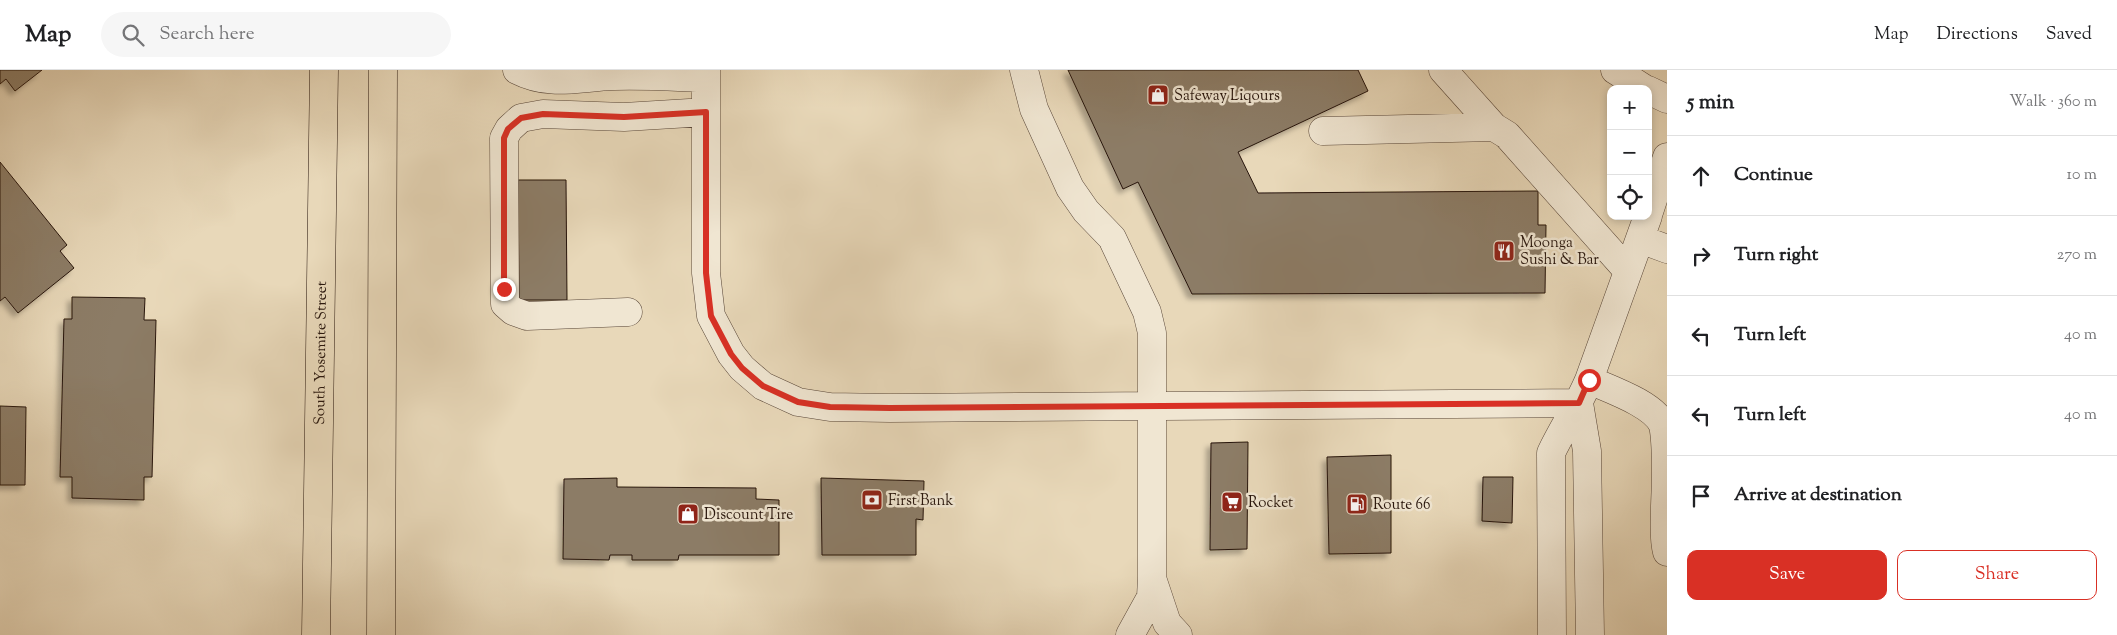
<!DOCTYPE html>
<meta charset="utf-8">
<style>
body{margin:0;font-family:"Sorts Mill Goudy",serif;background:#f6f6f6;color:#202124}
.controls{position:absolute;right:15px;top:15px;display:grid;overflow:hidden;border-radius:10px;box-shadow:0 2px 8px #0003}
.controls button{width:45px;height:45px;display:grid;place-items:center;padding:0;border:0;border-bottom:1px solid #e0e0e0;background:#fff;color:#202124;font:25px sans-serif}
.stop{position:absolute;width:15px;height:15px;margin:-11px;border:4px solid #d93025;border-radius:50%;background:#fff}
.stop.end{background:#d93025;border-color:#fff;box-shadow:0 1px 5px #0008}
.list{margin:0;padding:0;list-style:none}
h2{display:flex;justify-content:space-between;align-items:center;height:65px;margin:0;padding:0 20px;font-size:21px}
h2 small{font-size:16px;font-weight:400;color:#757577}
.list li{display:grid;grid-template-columns:32px 1fr auto;gap:15px;align-items:center;box-sizing:border-box;height:80px;padding:0 20px;border-top:1px solid #e0e0e0}
.list b{display:block;font-size:19px;white-space:nowrap}
.list em{font-size:16px;font-style:normal;color:#757577}
.actions{display:flex;gap:10px;padding:15px 20px}
.actions a{flex:1;padding:11px 0;border:1px solid #d93025;border-radius:10px;text-align:center;font-size:18px;color:#d93025}
.actions .main{background:#d93025;color:#fff}
.icon{flex:none;width:28px;height:28px;fill:none;stroke:currentColor;stroke-width:2;stroke-linecap:round;stroke-linejoin:round}
.map{position:relative;flex:none;width:1667px;height:565px;overflow:hidden}
header{display:flex;align-items:center;gap:30px;box-sizing:border-box;height:70px;padding:0 25px;background:#fff;border-bottom:1px solid #e0e0e0}
header strong{font-size:24px}
nav{display:flex;gap:28px;margin-inline-start:auto;font-size:18px}
.search{width:350px;height:45px;background:#f6f6f6;display:flex;align-items:center;gap:12px;box-sizing:border-box;padding:0 18px;border-radius:28px;color:#757577;font-size:19px}
main{display:flex}
aside{flex:1;background:#fff}
.map>svg:first-child{display:block}
</style>
<header>
<strong>Map</strong>
<div class="search"><svg class="icon" aria-label="search" viewBox="0 0 24 24"><circle cx="10" cy="10" r="6"/><path d="M15 15l6 6"/></svg>Search here</div>
<nav><a>Map</a><a>Directions</a><a>Saved</a></nav>
</header>
<main>
<div class="map">
<svg width="1667" height="565" viewBox="0 0 1667 565">
<defs>
<filter id="shadow"><feDropShadow dx="-4.5" dy="4.5" stdDeviation="2.5" flood-color="#0004"/></filter>
</defs>
<rect width="100%" height="100%" fill="#e8d8b9"/>
<filter id="stains"><feTurbulence type="fractalNoise" baseFrequency=".004" numOctaves="4"/><feColorMatrix values="0 0 0 0 .2 0 0 0 0 .09 0 0 0 0 .02 0 0 0 .5 -.17"/></filter>
<radialGradient id="worn" r=".72"><stop offset=".6" stop-color="#630" stop-opacity="0"/><stop offset="1" stop-color="#630" stop-opacity=".3"/></radialGradient>
<path fill="#8c7b66" stroke="#28160d" filter="url(#shadow)" d="M0,0h42l-27,21 -9,-12 -6,5z
M1068,0h290l10,21 -130,61 20,41 280,-2v34h8l-1,68 -353,1 -54,-112 -15,7z
M0,92l67,83 -7,6 14,17 -56,45 -13,-16 -5,4z
M518,110h48l1,120h-48z
M72,227l73,1 -1,22h12l-4,157h-8v23l-72,-2v-21h-12l4,-158h8z
M0,336l26,1 -1,78h-25z
M1248,372l-1,107 -37,1 1,-107z
M1391,385v98l-62,1 -2,-97z
M1483,407h30l-1,46 -30,-2z
M617,408v9l139,1v11l23,1v55h-100l-1,5h-46v-5h-22l-1,5 -46,-1 1,-80z
M821,408l103,3 -1,39 -7,-1v36h-94z"/>
<g fill="none" stroke-linecap="round" stroke-linejoin="round">
<g stroke="#584638" stroke-width="29">
<path id="minor" d="M517,0c33,17 62,7 97,6 31,-1 62,1 92,2
M706,0v203l5,43 20,38 11,14 21,18 35,16 32,5 60,1 689,-5
M1024,0l10,39 36,79 16,23 26,27 35,74 5,21v245l-1,19 -21,38
M1443,0l51,57
M1615,0l30,19
M1648,20l19,9
M1323,61l171,-4 13,8 121,136
M1648,145l19,-58
M1640,169l27,10
M628,242l-101,4 -14,-5 -8,-7 -1,-166 5,-9 12,-11 22,-4 81,3 82,-5
M1589,310c20,9 65,24 74,45 4,18 3,61 2,81 0,15 -2,31 2,46
M1579,333l8,48 3,184
M1152,508l15,45 11,12
M1552,565l-1,-182c12,-25 27,-47 38,-73l59,-164"/>
</g>
<g stroke="#28160d" stroke-width="29">
<g id="major">
<path id="s1" d="M316,565l8,-565"/>
<path d="M381,565l2,-565"/>
</g>
</g>
<use href="#minor" stroke="#f0e6d2" stroke-width="28"/>
<use href="#major" stroke="#e8d8b9" stroke-width="28"/>
</g>
<g fill="none" stroke-linecap="round" stroke-linejoin="round">
<path stroke="#d93025" stroke-width="6" d="M504,219v-151l4,-9 13,-11 22,-4 81,3 82,-5v161l5,43 20,38 11,14 21,18 35,16 32,5 60,1 689,-5 10,-23"/>
</g>
<defs>
<g id="shop-square" transform="scale(1.125)"><rect x="-9" y="-9" width="18" height="18" rx="4" fill="#8f2418" stroke="#f0e6d2"/><path d="M-5-2.5h2.3a2.7 3.5 0 0 1 5.4 0H5L5.5 6h-11ZM-1.5-2.5h3a1.5 2.3 0 0 0-3 0Z" fill="#fff"/></g>
<g id="restaurant-square" transform="scale(1.125)"><rect x="-9" y="-9" width="18" height="18" rx="4" fill="#8f2418" stroke="#f0e6d2"/><path d="M-5-6h1v4h1v-4h1v4h1v-4h1v5L-1.5 .5V6h-2V.5L-5-1ZM5-6V6H3V1.5H1.5Q1.5-4 5-6Z" fill="#fff"/></g>
<g id="bank-square" transform="scale(1.125)"><rect x="-9" y="-9" width="18" height="18" rx="4" fill="#8f2418" stroke="#f0e6d2"/><path d="M-6-4H6V4H-6ZM0-2.3a2.3 2.3 0 1 0 0 4.6a2.3 2.3 0 1 0 0-4.6Z" fill="#fff"/></g>
<g id="supermarket-square" transform="scale(1.125)"><rect x="-9" y="-9" width="18" height="18" rx="4" fill="#8f2418" stroke="#f0e6d2"/><path d="M-6-5.5h2.5l.6 2H6L4.5 2H-2.5L-4.4-4H-6ZM-1.5 3.2a1.3 1.3 0 1 0 .1 0ZM3 3.2a1.3 1.3 0 1 0 .1 0Z" fill="#fff"/></g>
<g id="fuel-square" transform="scale(1.125)"><rect x="-9" y="-9" width="18" height="18" rx="4" fill="#8f2418" stroke="#f0e6d2"/><path d="M-5.5-6h7V0h2V4h1.3V-2.5L3-4.5l.8-.8L6-3V5H2.5V1h-1V6h-7ZM-4.2-4.7v3.2H.2V-4.7Z" fill="#fff"/></g>
</defs>
<g fill-rule="evenodd">
<use href="#shop-square" x="1158" y="25"/>
<use href="#restaurant-square" x="1504" y="181"/>
<use href="#bank-square" x="872" y="430"/>
<use href="#supermarket-square" x="1232" y="432"/>
<use href="#fuel-square" x="1357" y="434"/>
<use href="#shop-square" x="688" y="444"/>
</g>
<g text-anchor="middle" stroke-width="5" stroke-linejoin="round" paint-order="stroke">
<g font-size="15" fill="#28160d" stroke="#f0e6d2" text-anchor="start">
<text x="1174" y="30">Safeway Liqours</text>
<text x="1520" y="177">Moonga<tspan x="1520" dy="17">Sushi &amp; Bar</tspan></text>
<text x="888" y="435">First Bank</text>
<text x="1248" y="437">Rocket</text>
<text x="1373" y="439">Route 66</text>
<text x="704" y="449">Discount Tire</text>
</g>
<g font-size="15" fill="#28160d" stroke="#f0e6d2">
<text dy="5" stroke="none"><textPath href="#s1" startOffset="282">South Yosemite Street</textPath></text>
</g>
</g>
<rect width="100%" height="100%" filter="url(#stains)"/>
<rect width="100%" height="100%" fill="url(#worn)"/>
</svg>
<div class="controls">
<button>+</button>
<button>−</button>
<button><svg class="icon" aria-label="locate" viewBox="0 0 24 24"><circle cx="12" cy="12" r="6"/><path d="M12 2v4M12 18v4M2 12h4M18 12h4"/></svg></button>
</div>
<div class="stop" style="left:1589px;top:310px"></div>
<div class="stop end" style="left:504px;top:219px"></div>
</div>
<aside>
<h2>5 min<small>Walk · 360 m</small></h2>
<ul class="list">
<li><svg class="icon" aria-label="ahead" viewBox="0 0 24 24"><path d="M12 20V5M6 11l6-6 6 6"/></svg><div><b>Continue</b></div><em>10 m</em></li>
<li><svg class="icon" aria-label="right" viewBox="0 0 24 24"><path d="M7 20v-9h11M14 6l5 5-5 5"/></svg><div><b>Turn right</b></div><em>270 m</em></li>
<li><svg class="icon" aria-label="left" viewBox="0 0 24 24"><path d="M17 20v-9H6M10 6l-5 5 5 5"/></svg><div><b>Turn left</b></div><em>40 m</em></li>
<li><svg class="icon" aria-label="left" viewBox="0 0 24 24"><path d="M17 20v-9H6M10 6l-5 5 5 5"/></svg><div><b>Turn left</b></div><em>40 m</em></li>
<li><svg class="icon" aria-label="arrive" viewBox="0 0 24 24"><path d="M6 21V4h12l-3 4 3 4H6"/></svg><div><b>Arrive at destination</b></div></li>
</ul>
<div class="actions"><a class="main">Save</a><a>Share</a></div>
</aside>
</main>
